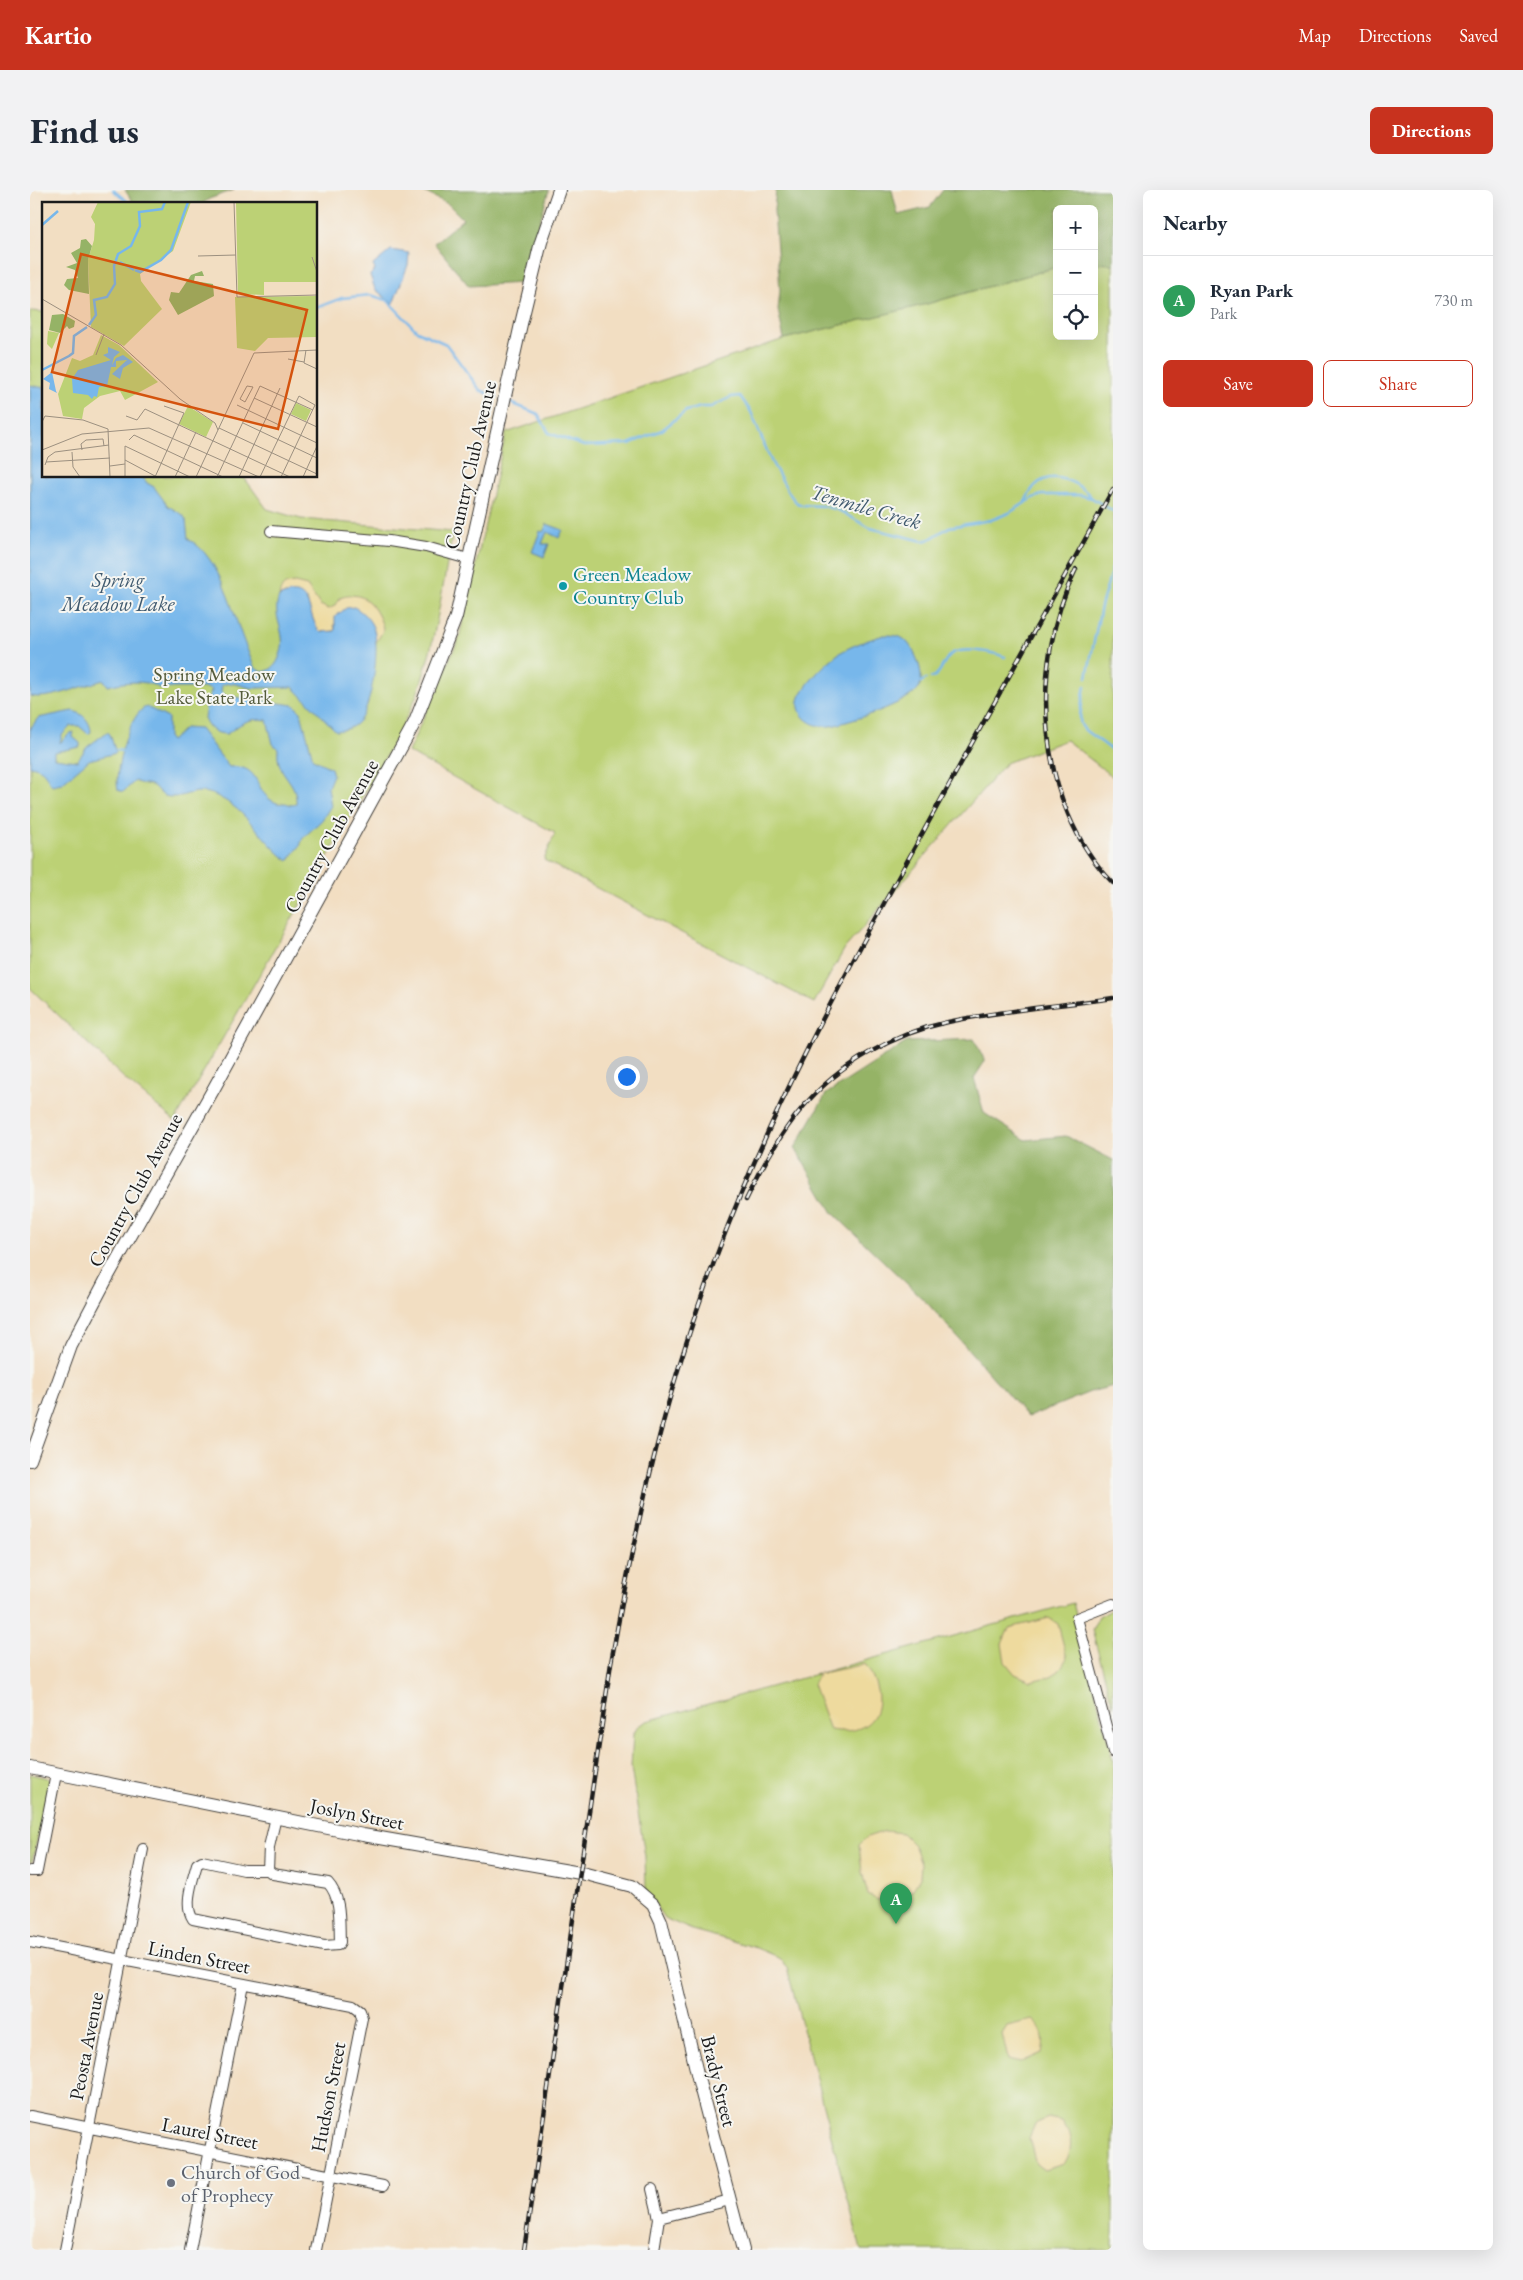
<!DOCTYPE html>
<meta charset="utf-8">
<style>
body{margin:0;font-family:"EB Garamond",serif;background:#f2f2f3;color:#1f2937}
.controls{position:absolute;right:15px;top:15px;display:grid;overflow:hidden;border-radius:8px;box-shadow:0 5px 20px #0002}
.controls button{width:45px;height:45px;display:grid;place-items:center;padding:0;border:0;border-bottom:1px solid #e0e1e3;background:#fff;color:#1f2937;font:25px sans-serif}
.you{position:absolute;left:596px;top:886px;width:18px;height:18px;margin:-12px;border:4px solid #fff;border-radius:50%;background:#1a73e8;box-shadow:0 0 0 8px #1a73e833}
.badge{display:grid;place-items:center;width:32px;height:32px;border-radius:50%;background:#c8321e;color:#fff;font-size:16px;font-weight:700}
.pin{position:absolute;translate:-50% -41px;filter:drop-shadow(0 1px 2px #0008)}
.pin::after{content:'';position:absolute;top:26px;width:18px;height:15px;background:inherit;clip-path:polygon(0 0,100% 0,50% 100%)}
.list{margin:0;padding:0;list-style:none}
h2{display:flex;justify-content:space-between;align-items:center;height:65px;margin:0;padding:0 20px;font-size:21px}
h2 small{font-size:16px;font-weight:400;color:#747a83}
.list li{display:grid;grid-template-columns:32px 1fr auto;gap:15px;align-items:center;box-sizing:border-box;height:90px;padding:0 20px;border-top:1px solid #e0e1e3}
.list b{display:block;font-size:19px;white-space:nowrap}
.list p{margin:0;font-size:16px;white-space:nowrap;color:#747a83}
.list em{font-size:16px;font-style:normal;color:#747a83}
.actions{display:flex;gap:10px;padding:15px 20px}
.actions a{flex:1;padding:11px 0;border:1px solid #c8321e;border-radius:8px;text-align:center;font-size:18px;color:#c8321e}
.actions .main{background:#c8321e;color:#fff}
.icon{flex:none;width:28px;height:28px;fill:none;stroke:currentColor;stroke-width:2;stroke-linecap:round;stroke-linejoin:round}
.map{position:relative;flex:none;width:1083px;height:2060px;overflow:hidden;border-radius:8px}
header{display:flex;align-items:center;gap:30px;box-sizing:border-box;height:70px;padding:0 25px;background:#c8321e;color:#fff}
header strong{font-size:24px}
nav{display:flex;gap:28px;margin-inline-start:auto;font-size:18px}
.intro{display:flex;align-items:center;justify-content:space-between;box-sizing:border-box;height:120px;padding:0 30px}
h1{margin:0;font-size:35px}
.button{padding:12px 22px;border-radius:8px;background:#c8321e;color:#fff;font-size:18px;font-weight:700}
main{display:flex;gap:30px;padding:0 30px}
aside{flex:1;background:#fff;border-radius:8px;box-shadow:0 5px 20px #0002}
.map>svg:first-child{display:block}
</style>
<header>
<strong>Kartio</strong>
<nav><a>Map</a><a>Directions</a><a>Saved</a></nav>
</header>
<div class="intro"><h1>Find us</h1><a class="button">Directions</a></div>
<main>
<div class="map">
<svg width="1083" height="2060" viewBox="0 0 1083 2060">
<rect width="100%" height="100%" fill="#f6f6f2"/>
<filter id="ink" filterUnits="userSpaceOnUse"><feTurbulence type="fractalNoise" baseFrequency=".02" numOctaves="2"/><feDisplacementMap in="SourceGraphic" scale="10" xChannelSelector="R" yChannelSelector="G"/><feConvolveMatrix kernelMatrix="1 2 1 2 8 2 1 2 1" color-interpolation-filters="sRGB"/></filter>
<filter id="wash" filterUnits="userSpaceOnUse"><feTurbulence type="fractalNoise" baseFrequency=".0096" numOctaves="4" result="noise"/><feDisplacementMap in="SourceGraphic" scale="20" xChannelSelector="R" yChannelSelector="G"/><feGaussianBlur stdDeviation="1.12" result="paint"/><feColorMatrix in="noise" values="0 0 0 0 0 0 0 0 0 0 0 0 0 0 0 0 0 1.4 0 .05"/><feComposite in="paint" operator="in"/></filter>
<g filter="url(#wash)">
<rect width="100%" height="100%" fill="#f2dec2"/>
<path fill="#bcd175" stroke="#6c7648" d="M1064,73l19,1v513l-47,-37 -60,23 -161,185 -31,55 -270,-143 11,-27 -147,-81 51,-114 47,-205 278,-94 143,-35 130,-37v69h37z
M0,121l14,1v164h199l24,33 34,10 152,13c-10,50 -16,102 -32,151 -8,25 -22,49 -35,73l-211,365 -49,-41 -96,-92z
M1043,1413l40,158v489h-252l-74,-282 -7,-10 -26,-11 -62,-17 -28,-12 -18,-27 -1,-35 -14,-88 2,-33 5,-9 9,-5z
M1083,1418v99l-21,-77 7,-14z
M0,1584l18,4 2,5 -18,79h-2z"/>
<path fill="#95b366" stroke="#586841" d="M95,0h109l-25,9 -7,5h-68z
M390,0h129l-27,93 -53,3 -35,-43 29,-24 -15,-15z
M746,0h116l6,25 32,-8 13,-17h170v74l-19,-1v-54h-37v58l-130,37 -143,35 -6,-29 2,-20 -6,-80z
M944,849l11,22 -11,17 10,35 42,27 40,-4 47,24v226l-23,6 -62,25 -99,-112 -96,-92 -38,-65 31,-54 81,-52z"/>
<path fill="#eeda9e" stroke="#857b5d" d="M265,393l12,3 13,19 9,4 7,-4 4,-7c18,-7 29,0 38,17 2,4 5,10 5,15 -1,4 -6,10 -8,14v-9l-41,-11 1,7 -14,1 -5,-3 -9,-29 -22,-6 -6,3c2,-11 5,-13 16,-14z
M1019,1428l9,6 9,34 -8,13 -8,5 -20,5 -16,-7 -10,-12 -3,-18 7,-16z
M835,1474c25,35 14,74 -35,66l-17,-46 5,-10z
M855,1641l17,2 12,12 7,19 -1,14 -8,13 -34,9 -10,-5 -6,-23 -3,-27 8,-8z
M1002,1830c12,10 13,19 10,33l-20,9 -14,-3 -6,-25 5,-8z
M1018,1928l14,3c10,15 12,28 2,43l-20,6 -8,-6 -7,-26 6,-14z"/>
<path fill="#77b7eb" stroke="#4a6a84" d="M361,60l18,3 -1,12 -15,39 -18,-15 -5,-14 5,-5 -2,-5z
M0,195l14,3v88h98l5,7 7,4 14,19 15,9 3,5 2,19c33,17 45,77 59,110 3,6 5,16 10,20 8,7 18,-2 21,-9 13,-26 -8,-40 1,-63 35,-18 28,25 42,35l14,-1v-14l11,-9 8,-1c9,5 17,13 20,23 6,19 -2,80 -17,93 -6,6 -14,7 -21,8l-43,-44c-12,0 -24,1 -36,1 -13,1 -22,-8 -35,-3l-1,6 5,5 68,9 7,7 12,47 18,9 2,7 -5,12 3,19 -9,14 -19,18 -3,8 -12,15c-25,-19 -41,-51 -71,-65 -24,-11 -34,5 -52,0 -6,-2 -7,-7 -12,-10 -5,-3 -12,-1 -18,-5l-12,11 -5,-2c-5,-16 12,-81 29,-83l21,11v19l3,4 14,-13 15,1 29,38c35,-3 23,27 48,36 3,1 5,0 8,0 5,1 6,3 11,1 2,-25 -21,-28 -18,-55l-5,-5 -6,-24c-18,-3 -27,4 -40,14 -12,0 -18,-5 -23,-16l3,-17 5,-11 -6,-2h-47c-13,-9 -36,-6 -51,-2l-4,-6c-20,5 -55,21 -74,16z
M517,334l16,6 -4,8 -12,-6 -5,12h7l-5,13 -12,-5 8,-21 3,1z
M854,445c8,0 15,0 21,5 10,9 22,37 13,49 -10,13 -56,29 -72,33 -7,2 -15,5 -22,4 -18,0 -32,-17 -22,-33 8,-14 23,-29 36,-39 14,-9 30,-14 46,-19z
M42,521c10,1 19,11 19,21l-3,2 -9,-8h-8l-9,9 -2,8 10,-10 4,-1 -1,5 7,6v4l-26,5v6l23,3 10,-14 20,-15 3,2 6,19 -27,7 -27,23 -10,2c-8,-10 -5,-16 -22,-19v-37l8,-11z"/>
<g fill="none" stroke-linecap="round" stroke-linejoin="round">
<path stroke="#77b7eb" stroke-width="2.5" d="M83,0l17,14
M286,118l26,-10 28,-3 17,5 30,31 29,13 34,46 17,7
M481,213l27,11 11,19 35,13 45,-2 33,-14 24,-19 15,-4h10l20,-10 9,-1 11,16 21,51 19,33 6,7 5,2 21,1 15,4 32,18 53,13 7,-2 19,-12 42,-7 18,-7 24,-15 9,-3h38l12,3 21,13
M995,312c3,-6 6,-13 11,-17 17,-16 44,-2 56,13
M1057,487l14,-71 12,-40
M901,488c10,-4 10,-12 17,-21 9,-12 45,-5 57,0
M891,492l5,-3
M1055,496c-9,50 -9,35 28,65
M86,560l6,1"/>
</g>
</g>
<g filter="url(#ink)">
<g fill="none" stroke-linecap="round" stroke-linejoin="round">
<g stroke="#3c3935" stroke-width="12">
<path id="minor" d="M241,341l118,10 37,6 42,12
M1083,1414l-36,14 36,134
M172,1671l42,9h24l5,4 55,9c14,15 11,40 12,59l-2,3 -14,1 -131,-27c-10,-14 0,-40 4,-55z
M238,1680l1,-23 7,-30
M0,1681h7l19,-97
M0,1752l323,63 7,5 2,8 -46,232
M0,1926l353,70
M622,1999l7,29 -5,32
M629,2028l71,-18
M35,2060l78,-401
M160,2060l53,-266"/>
</g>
<g stroke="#3c3935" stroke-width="14">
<path id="tertiary" d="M0,1270l41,-114 37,-70 105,-186 202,-368 41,-105 65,-293 20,-82 18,-52
M0,1578l333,67 223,39 46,12 21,18 8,17 39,165 43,164"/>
</g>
<use href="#minor" stroke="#fff" stroke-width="10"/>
<use href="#tertiary" stroke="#fff" stroke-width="12"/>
<g stroke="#1c1c1c" stroke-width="4.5">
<path id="rail" d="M1046,379c-48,96 -40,235 37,314
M716,1010c16,-33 33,-65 57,-93 35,-42 92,-74 145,-85 54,-12 110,-16 165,-24
M494,2060l87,-587c24,-137 55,-274 105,-406 53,-143 126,-278 200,-412 65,-119 131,-237 197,-356"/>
</g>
<use href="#rail" stroke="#f6f6f2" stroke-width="2.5" stroke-dasharray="8" stroke-linecap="butt"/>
</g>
</g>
<circle fill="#0f9aa8" stroke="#f6f6f2" stroke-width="2" cx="533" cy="396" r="5"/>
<circle fill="#6b7280" stroke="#f6f6f2" stroke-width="2" cx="141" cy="1993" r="5"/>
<g text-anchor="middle" stroke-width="4" stroke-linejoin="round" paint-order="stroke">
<g font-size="20" fill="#1c1c1c" stroke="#f6f6f2">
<text transform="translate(440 275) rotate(-77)" y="7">Country Club Avenue</text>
<text transform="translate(301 646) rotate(-61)" y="7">Country Club Avenue</text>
<text transform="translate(105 1000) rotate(-61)" y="7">Country Club Avenue</text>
<text transform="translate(327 1624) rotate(11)" y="7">Joslyn Street</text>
<text transform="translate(169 1767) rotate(11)" y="7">Linden Street</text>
<text transform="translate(56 1856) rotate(-79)" y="7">Peosta Avenue</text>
<text transform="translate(689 1891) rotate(76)" y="7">Brady Street</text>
<text transform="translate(298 1907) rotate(-79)" y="7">Hudson Street</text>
<text transform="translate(180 1943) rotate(11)" y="7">Laurel Street</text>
</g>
<g font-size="20" fill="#0d838f" stroke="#f6f6f2" text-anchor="start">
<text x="543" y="391">Green Meadow<tspan x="543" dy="23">Country Club</tspan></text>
</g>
<g font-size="20" fill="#545b3b" stroke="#f6f6f2">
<text x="184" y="491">Spring Meadow<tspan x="184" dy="23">Lake State Park</tspan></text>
</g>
<g font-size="20" fill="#5b616d" stroke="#f6f6f2" text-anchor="start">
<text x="151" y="1989">Church of God<tspan x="151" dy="23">of Prophecy</tspan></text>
</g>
<g font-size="21" font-style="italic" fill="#405a6f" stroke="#f6f6f2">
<text transform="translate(836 317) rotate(16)" y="7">Tenmile Creek</text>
<text x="88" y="397">Spring<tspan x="88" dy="24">Meadow Lake</tspan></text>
</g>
</g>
<g transform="translate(12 12)">
<rect width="275" height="275" fill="#f2dec2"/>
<path d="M56,0h93l-18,49 -33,23 1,7 21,28 -38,37 -33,-19 -3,-67 6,-20 1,-16 -4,-7zM194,0h81v80h-53v13l-26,-1zM275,94v41l-49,1 -13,13 -18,-3 -2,-51zM6,129l11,2 -7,16 -5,-5zM59,133l18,10 39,37 -33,18 -5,-9 -20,5 -16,12 -2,11 -19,-3 -5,-22 14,-36 8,3 13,-6zM254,201l15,7 -5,11 -15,-7zM146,204l25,16 -7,15 -27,-13z" fill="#bcd175"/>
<path d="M44,37l6,7 -4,14 1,34 -20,-4 -5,-5 3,-6 11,-1 -3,-8 -9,-3 11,-4 -6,-10 9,-5 1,-8zM160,69l2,5h-9l-1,5 19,3 1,12 -36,19 -9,-15 2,-8 8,1 12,-18zM21,112l12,7 -1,6 -5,2 -2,-3 -7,7 -11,-3 3,-15z" fill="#95b366"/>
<path d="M66,145l12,5 -6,5 -2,8 4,-7 7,-3 10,7 -10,6 -3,11 -8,-5 15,-14 -11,1v6h-5l-4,19 -8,1 -2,10 -3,-1 -2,3 -4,-4 -15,-2 -1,-14 6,-9 33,-10 -8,-5 5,-2zM10,170l4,19 1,2 -8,-4 1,-6 -7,-4z" fill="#77b7eb"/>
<path fill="none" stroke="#77b7eb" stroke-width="2.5" d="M0,23l16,-14M78,60l14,8M93,68l5,2 21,-12 10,-10 17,-48M47,123l7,-10 -2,-15 13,-3 8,-13 -1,-18 4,-12 13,-8 9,-20 -1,-14 23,-3 3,-7M0,168l27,-14 4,-3 1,-17 13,-9"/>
<path fill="none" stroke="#9c9080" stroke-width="1" d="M192,0l3,95 80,-2M156,54l38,-1M270,55l5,15M0,97l79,46 59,54 35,24 3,7M264,148l-2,13 13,6M54,153l8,-21M246,157l16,3M205,184l6,1 -8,15 -5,-3zM212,196l63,29M195,203l80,38M84,214l11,4 8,-11 145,68M0,220l3,-6 38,4 25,9 2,48M201,221l74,35M177,226l98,46M87,238l5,-5 89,42M0,248l40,-16 67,-6 110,49M40,248l-1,-6 5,-4 17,-1 1,7M30,250l1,15 7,10M83,258l30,16M4,260l64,-4M3,263l3,-8 7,-5 54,-7M68,264l15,-2M83,275v-31l65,31M113,275l29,-64 -20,-7M133,275l21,-45M154,275l58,-124 63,-3M175,275l43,-91 53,24M197,275l41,-89M218,275l39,-81 16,9 -34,72M261,275l14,-31"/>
<path fill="#d4530e" fill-opacity="0.15" stroke="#d4530e" stroke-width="2.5" d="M39,52l226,56 -29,119 -226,-57z"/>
<rect width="275" height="275" fill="none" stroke="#1c1c1c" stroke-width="2.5"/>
</g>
</svg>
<div class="controls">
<button>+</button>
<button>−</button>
<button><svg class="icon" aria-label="locate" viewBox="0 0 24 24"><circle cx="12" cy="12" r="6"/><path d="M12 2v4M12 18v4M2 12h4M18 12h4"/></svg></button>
</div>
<div class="you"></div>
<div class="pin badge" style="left:866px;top:1734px;background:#2e9e5b">A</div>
</div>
<aside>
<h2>Nearby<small></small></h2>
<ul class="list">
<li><span class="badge" style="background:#2e9e5b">A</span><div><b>Ryan Park</b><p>Park</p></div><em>730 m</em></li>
</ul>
<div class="actions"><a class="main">Save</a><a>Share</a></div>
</aside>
</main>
